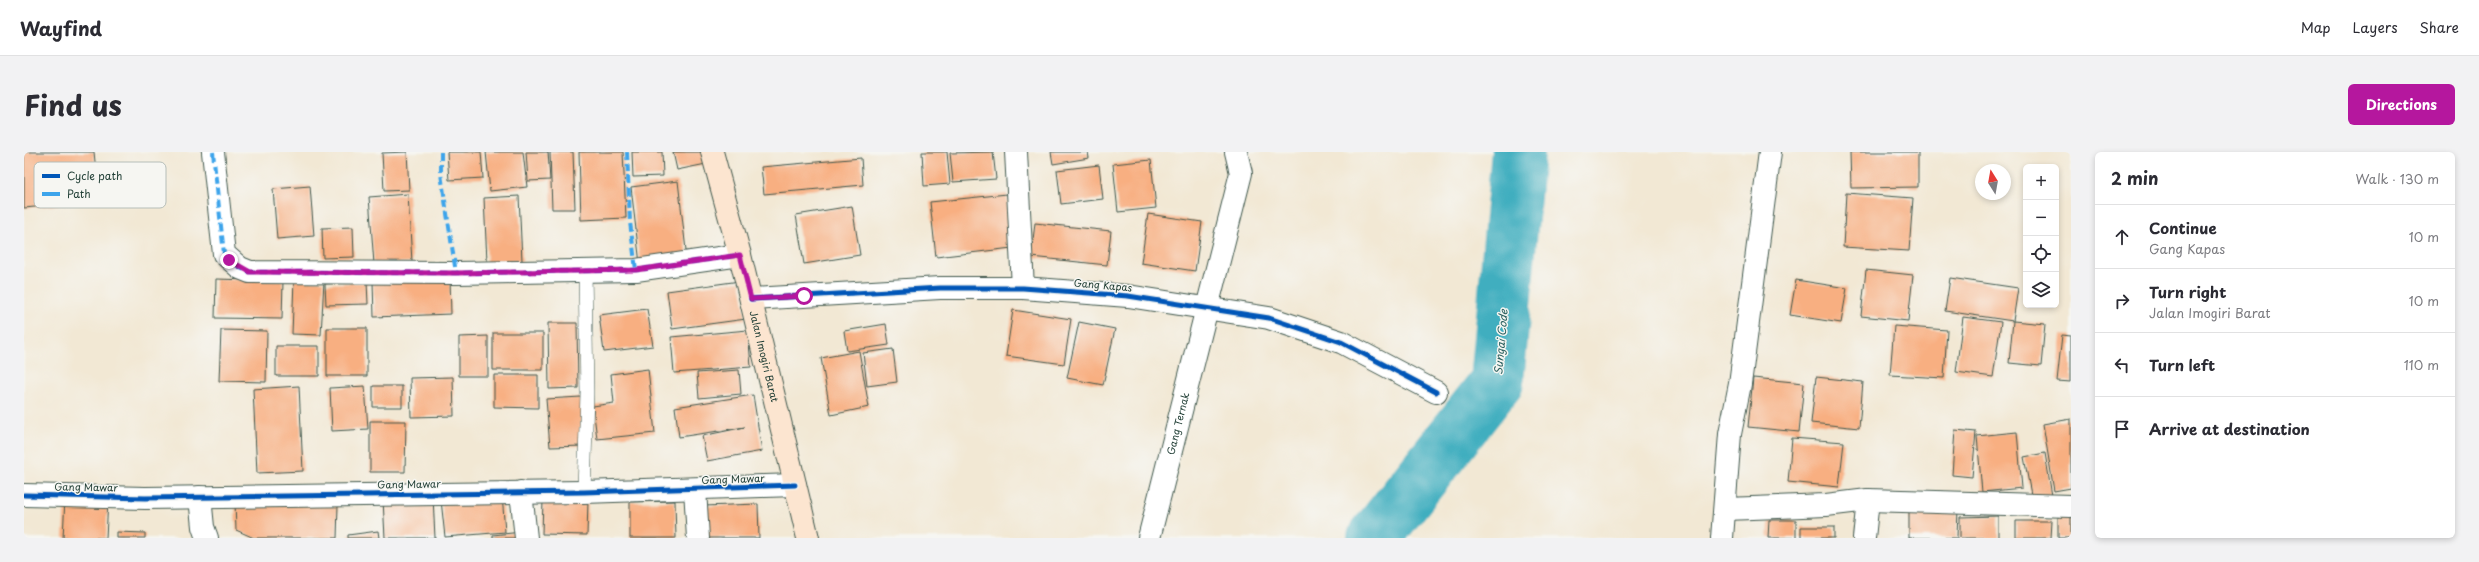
<!DOCTYPE html>
<meta charset="utf-8">
<style>
body{margin:0;font-family:"Playpen Sans",sans-serif;background:#f2f2f3;color:#2b2b33}
.controls{position:absolute;right:12px;top:12px;display:grid;overflow:hidden;border-radius:6px;box-shadow:0 2px 6px #0003}
.controls button{width:36px;height:36px;display:grid;place-items:center;padding:0;border:0;border-bottom:1px solid #e1e1e2;background:#fff;color:#2b2b33;font:20px sans-serif}
.compass{position:absolute;left:1951px;top:12px;width:36px;height:36px;border-radius:50%;background:#fff;box-shadow:0 2px 6px #0003;rotate:349deg}
.stop{position:absolute;width:12px;height:12px;margin:-9px;border:3px solid #b5179e;border-radius:50%;background:#fff}
.stop.end{background:#b5179e;border-color:#fff;box-shadow:0 1px 4px #0008}
.list{margin:0;padding:0;list-style:none}
h2{display:flex;justify-content:space-between;align-items:center;height:52px;margin:0;padding:0 16px;font-size:17px}
h2 small{font-size:13px;font-weight:400;color:#7c7c81}
.list li{display:grid;grid-template-columns:26px 1fr auto;gap:12px;align-items:center;box-sizing:border-box;height:64px;padding:0 16px;border-top:1px solid #e1e1e2}
.list b{display:block;font-size:15px;white-space:nowrap}
.list p{margin:0;font-size:13px;white-space:nowrap;color:#7c7c81}
.list em{font-size:13px;font-style:normal;color:#7c7c81}
.icon{flex:none;width:22px;height:22px;fill:none;stroke:currentColor;stroke-width:2;stroke-linecap:round;stroke-linejoin:round}
.map{position:relative;flex:none;width:2047px;height:386px;overflow:hidden;border-radius:6px}
header{display:flex;align-items:center;gap:24px;box-sizing:border-box;height:56px;padding:0 20px;background:#fff;border-bottom:1px solid #e1e1e2}
header strong{font-size:19px}
nav{display:flex;gap:22px;margin-inline-start:auto;font-size:14px}
.intro{display:flex;align-items:center;justify-content:space-between;box-sizing:border-box;height:96px;padding:0 24px}
h1{margin:0;font-size:28px}
.button{padding:10px 18px;border-radius:6px;background:#b5179e;color:#fff;font-size:14px;font-weight:700}
main{display:flex;gap:24px;padding:0 24px}
aside{flex:1;background:#fff;border-radius:6px;box-shadow:0 2px 6px #0003}
.map>svg:first-child{display:block}
</style>
<header>
<strong>Wayfind</strong>
<nav><a>Map</a><a>Layers</a><a>Share</a></nav>
</header>
<div class="intro"><h1>Find us</h1><a class="button">Directions</a></div>
<main>
<div class="map">
<svg width="2047" height="386" viewBox="0 0 2047 386">
<rect width="100%" height="100%" fill="#f6f6f2"/>
<filter id="ink" filterUnits="userSpaceOnUse"><feTurbulence type="fractalNoise" baseFrequency=".025" numOctaves="2"/><feDisplacementMap in="SourceGraphic" scale="8" xChannelSelector="R" yChannelSelector="G"/><feConvolveMatrix kernelMatrix="1 2 1 2 8 2 1 2 1" color-interpolation-filters="sRGB"/></filter>
<filter id="wash" filterUnits="userSpaceOnUse"><feTurbulence type="fractalNoise" baseFrequency=".012" numOctaves="4" result="noise"/><feDisplacementMap in="SourceGraphic" scale="16" xChannelSelector="R" yChannelSelector="G"/><feGaussianBlur stdDeviation="0.9" result="paint"/><feColorMatrix in="noise" values="0 0 0 0 0 0 0 0 0 0 0 0 0 0 0 0 0 1.4 0 .05"/><feComposite in="paint" operator="in"/></filter>
<g filter="url(#wash)">
<rect width="100%" height="100%" fill="#f2e8d4"/>
<g fill="none" stroke-linecap="round" stroke-linejoin="round">
<path stroke="#41aebf" stroke-width="54" d="M1350,386l123,-156 21,-230"/>
</g>
<g id="blocks">
<path fill="#f8af81" d="M0,0h70l5,49 -75,7z
M383,0l2,38 -25,1 -2,-38z
M423,0h34l2,26 -34,2z
M462,0h37l4,35 -37,4z
M502,0h22l2,28 -22,1z
M526,0h23l2,57h-23z
M555,0h44l3,66 -45,2z
M608,0h30l1,24 -30,1z
M649,0h31l2,12 -29,6z
M898,0h25l3,32 -26,2z
M969,0l3,27 -43,3 -3,-29z
M1027,0h37l1,6 -36,6z
M1826,0h68v35l-67,1z
M837,6l2,27 -99,9 -3,-27z
M1127,8l5,48 -38,4 -5,-48z
M1075,13l4,34 -42,5 -4,-34z
M654,29l9,78 -47,5 -9,-77z
M286,34l4,50 -37,3 -4,-50z
M1822,41l67,5 -4,53 -66,-4z
M384,42l4,68 -38,2 -5,-67z
M983,42l5,54 -76,9 -6,-55z
M495,44l3,65 -35,1 -3,-64z
M828,54l8,49 -56,9 -8,-49z
M1124,62l54,8 -7,49 -54,-8z
M1011,71l76,8 -4,34 -76,-8z
M329,75l1,30 -31,1 -1,-30z
M1842,118l47,5 -5,46 -47,-5z
M1926,126l68,10 -5,33 32,3 -4,42 -32,-3 4,-42 -68,-10z
M192,127l67,2 -1,38 -67,-1z
M426,127l1,35 -77,3 -1,-35z
M270,128l30,1 -3,54 -29,-1z
M1772,128l51,8 -6,35 -51,-8z
M716,129l6,38 -74,10 -5,-38z
M343,130l1,22 -42,1 -1,-21z
M623,157l6,37 -49,6 -5,-37z
M989,158l58,9 -7,45 -58,-8z
M1939,165l38,5 -8,55 -37,-5z
M1055,170l36,7 -12,56 -36,-7z
M524,171h29l1,65 -29,1z
M862,172l3,21 -42,6 -3,-20z
M1870,174l53,4 -3,48 -54,-3z
M303,176h40v48h-40z
M197,178l46,1 -1,51 -47,-1z
M724,178l3,37 -77,6 -3,-36z
M469,181h50v37h-50z
M2038,183l9,1v46l-14,-1z
M464,184v40h-29v-39z
M252,194h43v30h-43z
M869,197l4,33 -30,4 -4,-33z
M835,199l10,56 -38,8 -10,-57z
M624,217l7,64 -58,6 -4,-33 21,-3 -3,-29z
M715,218l2,24 -42,4 -2,-25z
M470,223h44v33l-44,-1z
M429,225l1,39 -43,1 -1,-39z
M1792,225l47,5 -4,46 -48,-5z
M1729,226l51,5 -5,49 -51,-5z
M275,234l4,85 -46,2 -4,-84z
M341,234l3,43 -36,2 -2,-43z
M349,234h29v21h-29z
M729,243l9,56 -55,10 -5,-25 43,-9 -66,10 -4,-30z
M557,245l2,49 -33,1 -4,-48z
M2047,267v69l-17,3 -11,-67z
M346,269h36l-1,51h-35z
M1931,278l21,2 -4,45 -20,-2z
M1993,280l5,56 -40,4 -5,-56z
M1768,286l52,4 -5,45 -51,-5z
M2021,301l7,43 -20,4 -8,-43z
M478,343l3,37 -60,5 -4,-37z
M409,345l2,41h-50l-2,-39z
M41,346l43,2 -2,38h-43z
M519,348l45,1 -1,34 -45,-1z
M211,349l103,4 -1,33h-83l-18,-8z
M651,349l1,37h-46v-36z
M734,352l1,34h-54l-1,-32z
M1885,355l49,1 -1,30h-48z
M2047,363v23h-13v-22z
M1974,364v22h-38v-21z
M1745,368h27v18h-28z
M1992,369h36l-1,17h-35z
M1777,375h33v11h-33z
M354,379l1,7h-31v-3z
M93,380l28,1v5h-28z
M498,380l1,6h-30v-3z"/>
</g>
</g>
<g filter="url(#ink)">
<use href="#blocks" fill-opacity="0" stroke="#3f574c" stroke-width="1"/>
<g fill="none" stroke-linecap="round" stroke-linejoin="round">
<g stroke="#3f574c" stroke-width="14">
<path id="service" d="M560,340l3,-99 -2,-122"/>
</g>
<g stroke="#3f574c" stroke-width="24">
<g id="minor">
<path d="M189,0l11,102 16,14 10,4 206,1 180,-3 104,-15"/>
<path d="M992,0l7,136"/>
<path d="M727,147l189,-11h83l105,8 141,22 72,24 95,50"/>
<path d="M671,337l3,49"/>
<path d="M497,340l5,46"/>
<path d="M0,343l121,3 439,-6 211,-7"/>
<path d="M176,345l3,30 4,11"/>
<path d="M1702,357l100,-4 42,-5 203,6"/>
<path id="s1" d="M1125,386l92,-365 -5,-21"/>
<path d="M1698,386l8,-104 10,-50 30,-232"/>
<path d="M1840,386l4,-38"/>
</g>
</g>
<g stroke="#3f574c" stroke-width="24">
<g id="secondary">
<path id="s2" d="M688,0l28,103 68,283"/>
</g>
</g>
<use href="#service" stroke="#fff" stroke-width="13"/>
<use href="#minor" stroke="#fff" stroke-width="22"/>
<use href="#secondary" stroke="#fce5d0" stroke-width="22"/>
<path stroke="#3da4eb" stroke-width="4" stroke-dasharray="8 4" stroke-linecap="butt" d="M189,0l11,102 16,14 10,4 206,1 180,-3 104,-15
M417,0v22l15,99
M603,0l3,70 6,48"/>
<g stroke="#f6f6f2" stroke-width="8">
<path id="cycleway" d="M727,147l189,-11h83l105,8 141,22 72,24 95,50
M0,343l121,3 439,-6 211,-7"/>
</g>
<use href="#cycleway" stroke="#0057b8" stroke-width="5"/>
</g>
</g>
<g fill="none" stroke-linecap="round" stroke-linejoin="round" filter="url(#ink)">
<path stroke="#b5179e" stroke-width="5" d="M205,108l21,12 206,1 180,-3 104,-15 11,44 53,-3"/>
</g>
<g text-anchor="middle" stroke-width="3" stroke-linejoin="round" paint-order="stroke">
<g font-size="10" fill="#1f3d34" stroke="#f6f6f2">
<text transform="translate(1079 133) rotate(5)" y="4">Gang Kapas</text>
<text dy="4" stroke="none"><textPath href="#s2" startOffset="211">Jalan Imogiri Barat</textPath></text>
<text dy="4" stroke="none"><textPath href="#s1" startOffset="118">Gang Ternak</textPath></text>
<text transform="translate(709 327) rotate(-2)" y="4">Gang Mawar</text>
<text transform="translate(385 332) rotate(-1)" y="4">Gang Mawar</text>
<text transform="translate(62 335) rotate(1)" y="4">Gang Mawar</text>
</g>
<g font-size="11" font-style="italic" fill="#295f5e" stroke="#f6f6f2">
<text transform="translate(1477 190) rotate(-85)" y="4">Sungai Code</text>
</g>
</g>
<rect x="10" y="10" width="132" height="46" rx="6" fill="#f6f6f2" stroke="#b6beb9" stroke-width="1"/>
<rect x="18" y="22" width="18" height="4" fill="#0057b8"/>
<rect x="18" y="40" width="18" height="4" fill="#3da4eb"/>
<g font-size="11" fill="#1f3d34">
<text x="43" y="28">Cycle path</text>
<text x="43" y="46">Path</text>
</g>
</svg>
<div class="controls">
<button>+</button>
<button>−</button>
<button><svg class="icon" aria-label="locate" viewBox="0 0 24 24"><circle cx="12" cy="12" r="6"/><path d="M12 2v4M12 18v4M2 12h4M18 12h4"/></svg></button>
<button><svg class="icon" aria-label="layers" viewBox="0 0 24 24"><path d="M12 4l9 5-9 5-9-5zM3 14l9 5 9-5"/></svg></button>
</div>
<svg class="compass" viewBox="-18 -18 36 36"><path d="M0-13l5 13h-10z" fill="#e53935"/><path d="M0 13l5-13h-10z" fill="#7c7c81"/></svg>
<div class="stop" style="left:780px;top:144px"></div>
<div class="stop end" style="left:205px;top:108px"></div>
</div>
<aside>
<h2>2 min<small>Walk · 130 m</small></h2>
<ul class="list">
<li><svg class="icon" aria-label="ahead" viewBox="0 0 24 24"><path d="M12 20V5M6 11l6-6 6 6"/></svg><div><b>Continue</b><p>Gang Kapas</p></div><em>10 m</em></li>
<li><svg class="icon" aria-label="right" viewBox="0 0 24 24"><path d="M7 20v-9h11M14 6l5 5-5 5"/></svg><div><b>Turn right</b><p>Jalan Imogiri Barat</p></div><em>10 m</em></li>
<li><svg class="icon" aria-label="left" viewBox="0 0 24 24"><path d="M17 20v-9H6M10 6l-5 5 5 5"/></svg><div><b>Turn left</b></div><em>110 m</em></li>
<li><svg class="icon" aria-label="arrive" viewBox="0 0 24 24"><path d="M6 21V4h12l-3 4 3 4H6"/></svg><div><b>Arrive at destination</b></div></li>
</ul>
</aside>
</main>
